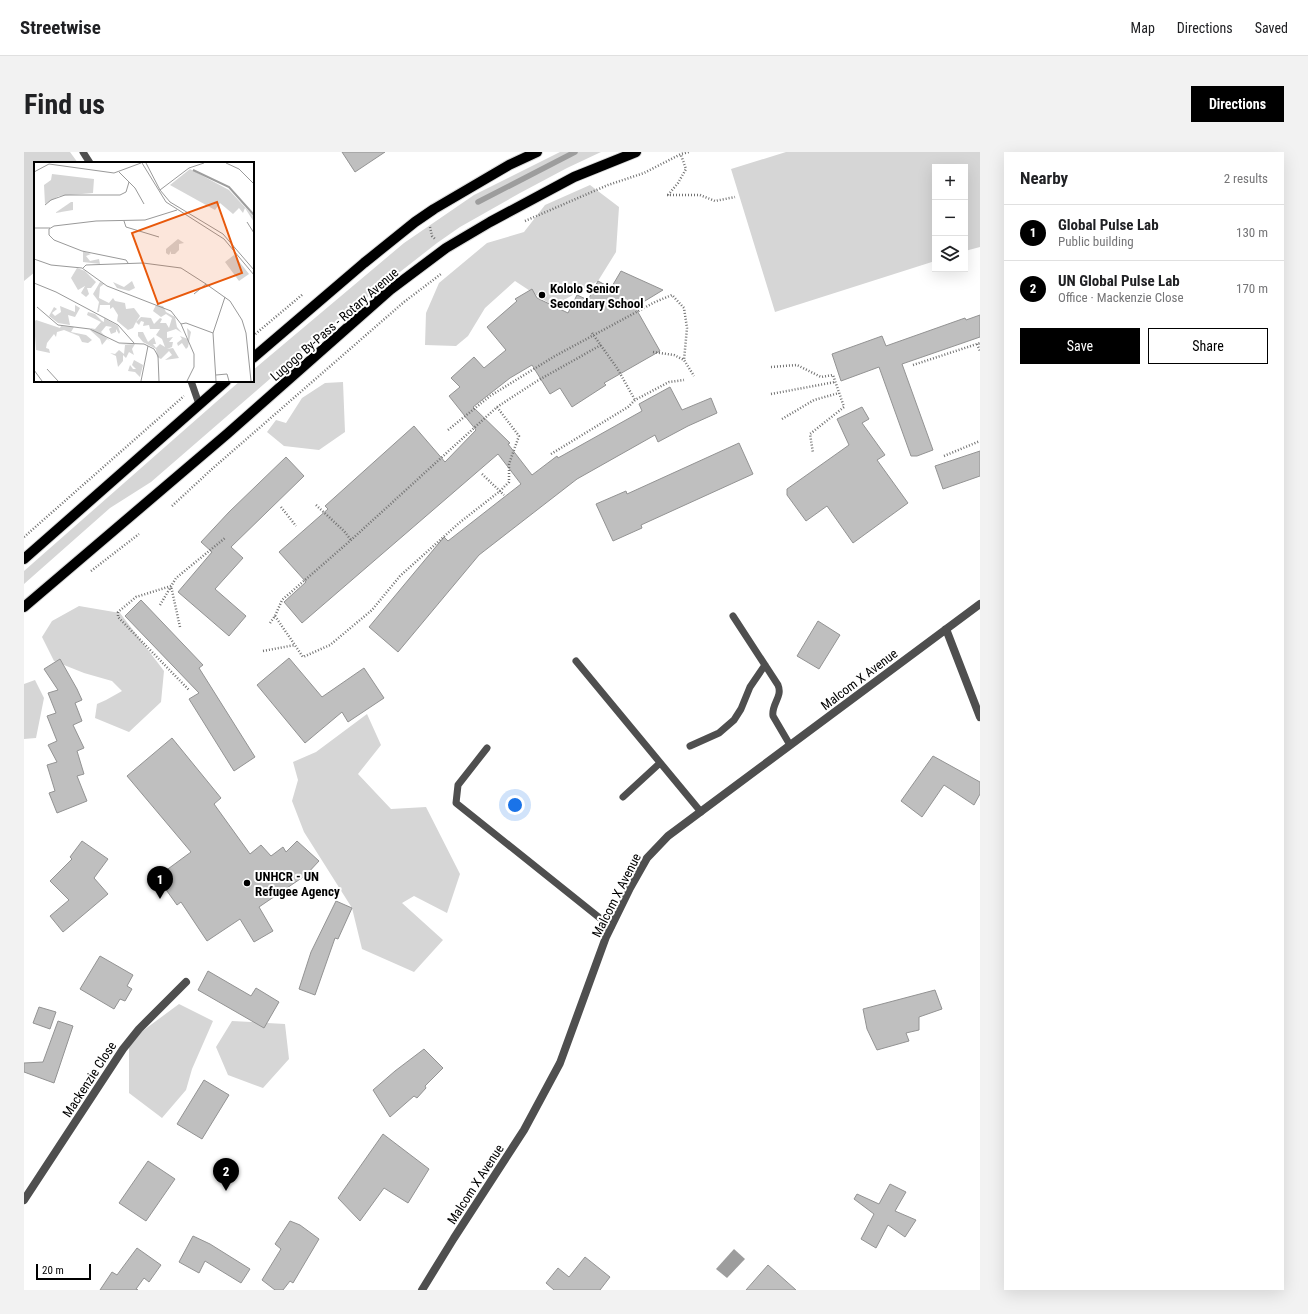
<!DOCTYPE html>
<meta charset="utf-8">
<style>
body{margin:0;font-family:"Roboto Condensed",sans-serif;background:#f2f2f2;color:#202124}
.controls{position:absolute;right:12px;top:12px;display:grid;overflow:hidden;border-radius:0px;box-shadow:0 4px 16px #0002}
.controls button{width:36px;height:36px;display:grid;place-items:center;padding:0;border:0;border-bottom:1px solid #e0e0e0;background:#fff;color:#202124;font:20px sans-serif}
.scale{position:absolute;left:12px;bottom:10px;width:55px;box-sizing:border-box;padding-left:4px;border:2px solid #000;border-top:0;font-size:11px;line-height:14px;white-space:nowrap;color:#000;-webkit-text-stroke:3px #fff;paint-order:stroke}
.you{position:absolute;left:491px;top:653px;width:14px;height:14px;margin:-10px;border:3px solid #fff;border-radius:50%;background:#1a73e8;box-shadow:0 0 0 6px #1a73e833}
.badge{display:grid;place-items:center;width:26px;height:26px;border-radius:50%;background:#000;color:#fff;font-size:13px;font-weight:700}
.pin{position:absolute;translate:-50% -33px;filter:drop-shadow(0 1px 2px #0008)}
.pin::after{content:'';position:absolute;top:21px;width:14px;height:12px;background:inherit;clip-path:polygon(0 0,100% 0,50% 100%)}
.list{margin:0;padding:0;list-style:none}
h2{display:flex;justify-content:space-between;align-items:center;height:52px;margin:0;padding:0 16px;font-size:17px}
h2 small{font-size:13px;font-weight:400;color:#757577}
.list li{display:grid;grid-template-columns:26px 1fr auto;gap:12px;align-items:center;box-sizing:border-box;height:56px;padding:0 16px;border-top:1px solid #e0e0e0}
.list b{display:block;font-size:15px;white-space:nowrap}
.list p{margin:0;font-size:13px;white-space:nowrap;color:#757577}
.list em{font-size:13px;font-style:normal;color:#757577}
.actions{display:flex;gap:8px;padding:12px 16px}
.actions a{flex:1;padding:9px 0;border:1px solid #000;border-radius:0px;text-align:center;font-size:14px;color:#000}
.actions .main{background:#000;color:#fff}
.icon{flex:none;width:22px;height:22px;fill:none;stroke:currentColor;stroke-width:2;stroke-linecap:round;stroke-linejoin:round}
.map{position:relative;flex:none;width:956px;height:1138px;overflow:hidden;border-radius:0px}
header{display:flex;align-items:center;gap:24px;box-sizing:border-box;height:56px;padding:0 20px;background:#fff;border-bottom:1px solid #e0e0e0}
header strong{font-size:19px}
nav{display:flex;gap:22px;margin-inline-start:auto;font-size:14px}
.intro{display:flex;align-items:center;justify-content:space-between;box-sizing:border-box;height:96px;padding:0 24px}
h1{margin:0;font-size:28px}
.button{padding:10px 18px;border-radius:0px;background:#000;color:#fff;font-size:14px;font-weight:700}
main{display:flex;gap:24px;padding:0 24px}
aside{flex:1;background:#fff;border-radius:0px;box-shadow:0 4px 16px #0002}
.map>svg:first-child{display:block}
</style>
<header>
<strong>Streetwise</strong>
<nav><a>Map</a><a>Directions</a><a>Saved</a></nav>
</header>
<div class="intro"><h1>Find us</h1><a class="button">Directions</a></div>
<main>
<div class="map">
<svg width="956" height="1138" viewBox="0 0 956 1138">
<rect width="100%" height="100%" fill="#fff"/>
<path fill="#d6d6d6" d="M0,0h46l8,11h-43v109l-11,9z
M536,0h41l-34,16 -47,25 -60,34 -23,16 -105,82 -181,157 -41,26 -86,76v-13l216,-190h13v-11l151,-127 70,-48z
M762,0h194v95l-15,4v-84h-30v94l-160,51 -44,-143z
M566,33l29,22 -3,45 -18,29 -45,25 -38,-25 -30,27 -17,28 -12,10 -31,-1 1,-32 13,-30 48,-40 37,-11 21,-27z
M319,230l2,50 -26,18 -35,-4 -17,-14 9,-12 10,3 16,-25 23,-15z
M55,454l41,7 44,58 -3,31 -32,30 -34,-14 2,-14 9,-4 16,-9 -10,-10 -28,-8 -30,-12 -12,-24 10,-16z
M11,528l9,18 -8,40 -12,1v-55z
M343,562l14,31 -23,29 33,35 35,-2 34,67 -13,39 -33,-17 -12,7 41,37 -29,32 -52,-23 -10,-41 -48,-76 -12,-31 6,-21 -5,-18 23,-10z
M155,852l34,17 -21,48 -6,21 -24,28 -33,-25v-52z
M208,869l53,3 4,35 -26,29 -35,-13 -12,-28z"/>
<path fill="#9d9d9d" d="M710,1097l11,10 -18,19 -11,-9z"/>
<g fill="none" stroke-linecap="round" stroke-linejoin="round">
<path stroke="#9d9d9d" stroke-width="5.5" d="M454,50l97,-50"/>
</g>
<path fill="#bfbfbf" stroke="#939393" d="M318,0h43l-30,20z
M597,119l42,19 -28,17 25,44 -56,32 2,2 -34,22 -12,-19 -10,6 -18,-29 -22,13 -37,29 37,36 -2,1 24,31 25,-19 1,2 84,-47 -3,-7 31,-17 12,23 29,-12 6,15 -29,13 -30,16 -3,-7 -78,44 -98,76 -81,97 -29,-25 75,-90 4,4 73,-57 -23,-30 -196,169 -18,-21 22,-20 -27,-30 49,-43 -3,-3 89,-80 31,36 31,-32 -27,-34 11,-9 -9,-9 23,-21 10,11 22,-18 -19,-23 30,-26 -2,-2 17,-10 5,9 31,15 9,-18 11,5 10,-19 13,7z
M956,163v22l-78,27 31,86 -16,6h-6l-32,-89 -38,14 -9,-27 50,-18 4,10 79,-28 1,2z
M838,255l7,12 -7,4 23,32 -8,5 31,43 -55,40 -26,-37 -21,15 -19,-26v-6l62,-44 -12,-26z
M715,291l14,31 -112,51 1,3 -29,13 -17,-37 30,-13 1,3z
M956,299v25l-37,13 -8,-23z
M262,305l18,19 -73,71 12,11 -28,31 31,27 -17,20 -51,-44 34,-40 -11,-10 28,-30z
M117,448l62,65 -4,3 56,89 -21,14 -45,-72 10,-6 -74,-77z
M794,469l22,14 -21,34 -22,-13z
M265,506l33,39 42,-29 20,30 -36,24 -6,-10 -37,31 -48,-58z
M36,507l17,30 5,11 -7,3 7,18 -9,4 11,23 -7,3 7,23 -7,2 10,25 -30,12 -8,-20 6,-2 -8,-26 10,-3 -9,-17 9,-4 -10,-25 9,-3 -8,-20 10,-3 -14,-21z
M148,586l49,60 -7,6 36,50 11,-9 10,11 12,-9 3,5 11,-11 22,20 -13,14 -47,32 14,24 -19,11 -14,-23 -33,22 -26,-39 -4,3 -20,-28 34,-25 -64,-76z
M909,604l47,26v12l-6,11 -30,-20 -22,32 -21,-16z
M58,689l26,18 -14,19 14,16 -45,38 -13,-16 19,-16 -19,-19 22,-22 -2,-2z
M312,749l16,7 -14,31 -3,-1 -20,57 -16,-6 12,-37z
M76,804l33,19 -6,11 5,3 -7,12 -5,-2 -6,10 -34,-20z
M184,819l43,25 5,-8 23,14 -15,26 -66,-38z
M911,838l7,19 -23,8v13l-13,3 3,8 -32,9 -10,-21 -4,-20z
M15,855l17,5 -6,17 -17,-6z
M34,869l15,5 -19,57 -30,-11v-9l19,-1z
M400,897l19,19 -18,18 1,2 -9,10 -3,-2 -24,21 -17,-27 22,-19z
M180,928l25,15 -27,44 -25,-15z
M359,982l46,35 -21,34 -24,-15 -24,33 -22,-23z
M124,1009l27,18 -29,42 -27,-18z
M866,1032l16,8 -11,19 21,9 -11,17 -17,-12 -12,23 -15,-9 13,-25 -20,-15 3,-5 22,10z
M266,1069l10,4 19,14 -26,44 -3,-2 -7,9h-8l-13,-10 19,-31 -6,-5z
M169,1084l17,8 40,25 -9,14 -36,-22 -6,12 -20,-11z
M113,1096l24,17 -12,17 -5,-4 -8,11 2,1h-38l12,-18 5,3z
M561,1105l25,20 -10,13h-46l-8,-7 12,-15 11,9z
M744,1113l28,25h-50z"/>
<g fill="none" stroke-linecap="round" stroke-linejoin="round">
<g stroke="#dbdbdb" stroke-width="12">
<path id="primary" d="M229,206l111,-95 51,-41 19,-13 75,-44 28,-13
M0,407l202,-178
M0,455l203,-173 163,-144 56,-42 44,-26 84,-45 62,-25"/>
</g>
<path stroke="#717171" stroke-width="2.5" stroke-dasharray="1 2" stroke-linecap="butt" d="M643,43h33l15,6 20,-4
M644,43l10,-12 8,-14 -5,-14
M501,69l83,-36 36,-12 37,-19 8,-2
M406,75l2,9 3,3
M568,181l25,35 18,32
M229,184l50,-42
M953,192l3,7
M629,200l21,3 10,5 10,16
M889,213l67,-22
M747,215l26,-2 24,12 12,-2 11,32 -34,27 3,19
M747,242l64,-12
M758,267l32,-19 25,-7
M424,278l42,-34 65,-40 100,-54 17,-7 12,13 3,20 -3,32
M527,302l77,-47 7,-7 34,-18 15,-2
M920,304l36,-15
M458,322l22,21
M292,353l28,26 7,9
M148,354l40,-37 192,-167 37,-28
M257,355l15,19
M0,385l160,-141
M67,419l48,-37
M136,453l16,-27 49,-40
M251,464l28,41 27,-12 42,-35 28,-34 59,-53 41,-32 9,-9v-18l10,-28 -22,-29
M246,471l5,-7 7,-16 69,-60 146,-133 40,-26 64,-36
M156,475l-9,-41 -35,11 -18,15v5l71,73
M239,499l32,-6"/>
<path stroke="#4f4f4f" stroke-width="7" d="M59,0l7,11
M167,229l8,23
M709,464l45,69c5,12 -7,19 -5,31l17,29
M552,509l125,151
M666,594l29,-13 15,-13 7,-11 9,-22 15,-22
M463,596l-29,37 -2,18 155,124
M599,645l37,-34"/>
<path stroke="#4f4f4f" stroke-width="8" d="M922,477l34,88
M0,1048l99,-151 16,-20 47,-47
M398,1138l32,-52 70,-108 36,-67 46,-126 24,-49 17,-30 21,-22 312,-232"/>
<use href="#primary" stroke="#000" stroke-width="10"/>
</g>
<g fill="#000" stroke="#fff" stroke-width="1.5">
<circle cx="518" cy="143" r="4"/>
<circle cx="223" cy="731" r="4"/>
</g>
<g text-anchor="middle" stroke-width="4" stroke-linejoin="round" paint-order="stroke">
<g font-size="13" font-weight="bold" fill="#000" stroke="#fff" text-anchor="start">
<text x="526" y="141">Kololo Senior<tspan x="526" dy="15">Secondary School</tspan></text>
<text x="231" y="729">UNHCR - UN<tspan x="231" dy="15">Refugee Agency</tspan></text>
</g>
<g font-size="13" fill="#000" stroke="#fff">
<text transform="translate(310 172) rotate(-41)" y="5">Lugogo By-Pass - Rotary Avenue</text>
<text transform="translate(835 527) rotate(-37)" y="5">Malcom X Avenue</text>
<text transform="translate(592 743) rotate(-63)" y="5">Malcom X Avenue</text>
<text transform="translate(65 927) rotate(-57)" y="5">Mackenzie Close</text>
<text transform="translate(451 1032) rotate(-57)" y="5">Malcom X Avenue</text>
</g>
</g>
<g transform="translate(10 10)">
<rect width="220" height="220" fill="#fff"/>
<path d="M156,7l39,21 25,27v5l-9,-14 -2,5 -4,-5 -6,6 -13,-11 -5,7 -45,-25zM18,12l42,5 -1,14 -34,3 -14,8 -1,-19 7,-5zM37,40h2v8l-18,3zM144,77l6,4 -5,1v6l-4,4h-4v-3l-2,4 -3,-2v-4zM49,89l8,3 -5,2 4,5 9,-2 1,5 -17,-2zM200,93l15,19 -10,7 -14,-19zM43,106l8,3 11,11 -5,6h-4l2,6 -3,3 -5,-4 4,-7 -7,4 -7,-12zM98,119l3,7 -6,3 -12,-3 -4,-6 11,5zM66,120l4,2 -4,3 -1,11 10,5 4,-5 2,3 10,2 1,6 8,-1 6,8 -4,6 5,-5 10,1 3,6 6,-6 2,1 -2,4h6l3,5 3,-10 -6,-4 -5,3 -8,-6 3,-6 7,1 3,6 9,5 2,10 5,6 -6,-4 -9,3v6l6,-1 -4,5h4l-1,5 -5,2 6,-1 6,10 -14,2 7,-5 -3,-4 -8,8 -4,-2 -1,-8 -13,-7 -5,-6v-4h5l5,10 6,-5 2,7h-3l3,4 4,-4 5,3 -3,-8 -6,-4 4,-6h-10l-1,-4 -6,1 1,-4 -3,-1 -2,4 -3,-3 -3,6 -5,2 -11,-9 1,-6 -5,-8 -3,2v-4h-10l-1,7h-2l2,-10 -6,-8zM41,143l5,3 -5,9 -7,-2 2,10 -12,-2 -9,-7 5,-9 3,2 -5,4 3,3 6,-4 -1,-6 15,6zM54,150l7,2 7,7 2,1v-4l14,8 2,6 -1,2 -3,-5v3l-5,2 -2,-5 3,-2 -6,-1 -5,6 9,9 -3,-2 -5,6 -2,-6 -10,-9h3l-3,-2 5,1 6,-7 -14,-7zM2,158l24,8 1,-2 13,1 -3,5 15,3 6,5 -4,3 -6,-1 -3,-6 -15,-6 -7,2 -1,5 -2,-3 -7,9 -1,5 3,1 1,4 -14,-3 -2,-28zM153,166l4,4 -3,15 -2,2 -4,-6 -4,3 -1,-3 5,-4 -2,-3 8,3zM101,182l-3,5 2,6 -5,-3 -3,6 -3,-3v6l-5,6 -2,-11 -6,-3 5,1 4,-4 5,4 1,-9h-6zM100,198l9,5 -3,12 -5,-5 -7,-1 2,-6 3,4h3l-4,-4z" fill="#d6d6d6"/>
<path fill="none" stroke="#9d9d9d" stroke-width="2" d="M159,8l36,17 25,28"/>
<path fill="none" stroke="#999" stroke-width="1" d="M108,1l24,39 58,37 30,36M112,1l14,27 10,12 53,32 31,36M192,1l13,6 15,15M0,10l15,-8 65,9 27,-10M85,10l16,16 9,16M126,28l29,-22 15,-5M11,43l6,-5 14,-5h55l6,-3 3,-10M90,59l2,6 33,10M213,60l7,11M0,66h16M0,97l17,6 31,3 25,18 64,25 10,13 13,30v13l-7,14M94,101l-2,-3 -44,-9 -28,-11 -5,-5v-6l5,-3 42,-5 49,-1 32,-10M49,106l3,-3 57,-2 38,5 25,16 24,17 12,19 4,13 5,48M0,121l22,9 62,33 16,18M160,132l12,-10M3,145l21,18 32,4 29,14 25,1 10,5 4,7 1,25M147,162l5,-1 27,10 12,-36M179,171l3,48M13,207l11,12M0,208l8,11M182,213l11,-1 2,7M107,219l7,-35"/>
<path fill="#e8590c" fill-opacity="0.15" stroke="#e8590c" stroke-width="2" d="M183,40l25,71 -84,31 -26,-71z"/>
<rect width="220" height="220" fill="none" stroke="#000" stroke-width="2"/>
</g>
</svg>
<div class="controls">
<button>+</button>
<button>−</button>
<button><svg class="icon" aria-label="layers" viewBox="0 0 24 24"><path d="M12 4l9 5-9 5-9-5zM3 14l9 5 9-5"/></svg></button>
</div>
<div class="scale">20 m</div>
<div class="you"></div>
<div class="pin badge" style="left:136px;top:747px">1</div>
<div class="pin badge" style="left:202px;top:1039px">2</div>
</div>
<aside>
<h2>Nearby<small>2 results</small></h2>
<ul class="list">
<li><span class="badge">1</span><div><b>Global Pulse Lab</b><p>Public building</p></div><em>130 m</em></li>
<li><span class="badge">2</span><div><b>UN Global Pulse Lab</b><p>Office · Mackenzie Close</p></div><em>170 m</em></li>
</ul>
<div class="actions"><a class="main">Save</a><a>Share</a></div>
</aside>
</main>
